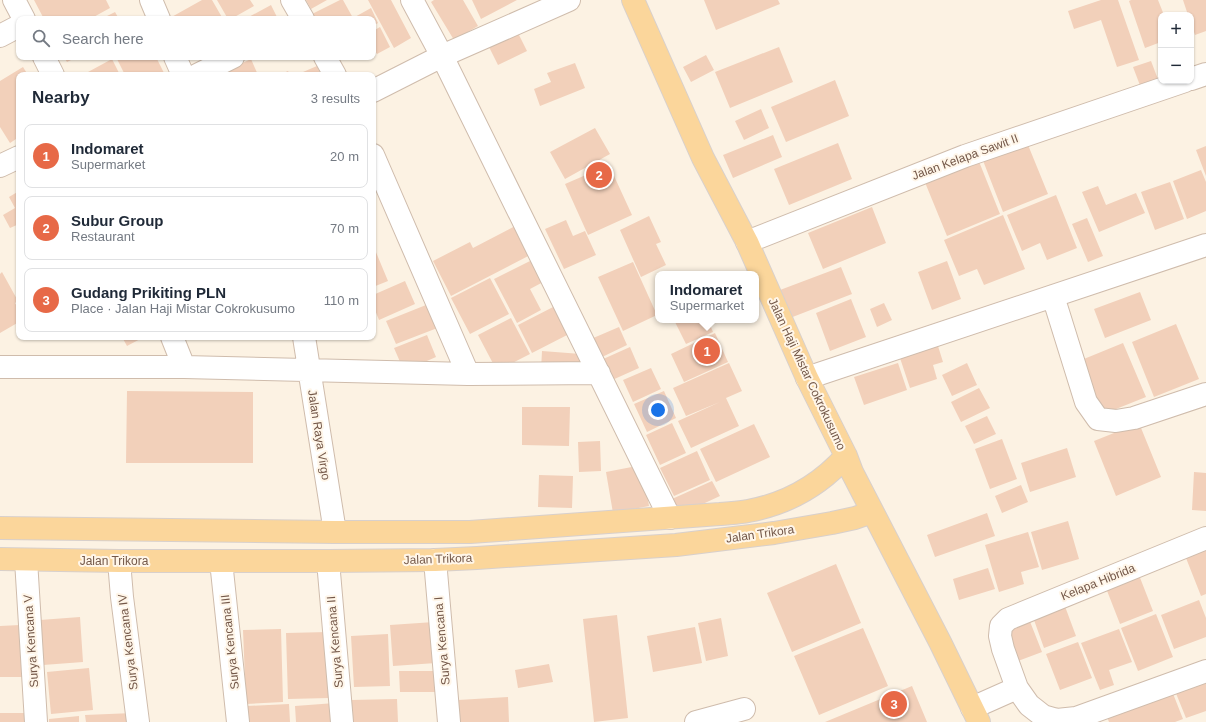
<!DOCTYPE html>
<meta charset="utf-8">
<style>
body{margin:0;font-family:Helvetica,sans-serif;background:#f2f2f3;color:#1f2937}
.controls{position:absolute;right:12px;top:12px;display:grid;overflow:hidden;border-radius:8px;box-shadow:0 1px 3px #0004}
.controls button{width:36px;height:36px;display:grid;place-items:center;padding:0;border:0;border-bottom:1px solid #e0e1e3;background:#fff;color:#1f2937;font:20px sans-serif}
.you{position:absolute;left:658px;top:410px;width:14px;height:14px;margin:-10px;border:3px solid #fff;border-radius:50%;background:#1a73e8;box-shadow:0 0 0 6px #1a73e833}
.badge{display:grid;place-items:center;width:26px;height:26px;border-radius:50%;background:#e76947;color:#fff;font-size:13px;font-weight:700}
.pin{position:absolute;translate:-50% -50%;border:2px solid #fff;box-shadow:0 1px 4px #0006}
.popup{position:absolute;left:655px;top:271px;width:104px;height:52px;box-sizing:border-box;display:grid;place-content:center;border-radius:8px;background:#fff;filter:drop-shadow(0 1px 3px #0005);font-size:13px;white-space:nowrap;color:#747a83}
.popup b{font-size:15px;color:#1f2937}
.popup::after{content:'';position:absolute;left:50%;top:100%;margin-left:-8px;border:8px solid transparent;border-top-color:#fff}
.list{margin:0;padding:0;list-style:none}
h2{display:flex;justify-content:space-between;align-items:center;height:52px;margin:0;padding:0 16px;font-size:17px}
h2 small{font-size:13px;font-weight:400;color:#747a83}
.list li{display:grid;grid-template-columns:26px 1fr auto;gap:12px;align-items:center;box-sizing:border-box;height:64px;margin:0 8px 8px;padding:0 8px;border:1px solid #e0e1e3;border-radius:8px}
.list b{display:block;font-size:15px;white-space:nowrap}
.list p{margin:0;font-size:13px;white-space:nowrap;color:#747a83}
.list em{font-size:13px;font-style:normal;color:#747a83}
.icon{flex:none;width:22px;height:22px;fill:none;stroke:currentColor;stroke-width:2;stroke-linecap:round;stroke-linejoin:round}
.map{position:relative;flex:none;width:1206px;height:722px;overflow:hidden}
.search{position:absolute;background:#fff;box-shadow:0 1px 3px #0004;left:16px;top:16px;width:360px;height:44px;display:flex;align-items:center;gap:10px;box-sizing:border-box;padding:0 14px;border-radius:8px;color:#747a83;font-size:15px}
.panel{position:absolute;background:#fff;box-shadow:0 1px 3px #0004;left:16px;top:72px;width:360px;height:268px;border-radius:8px}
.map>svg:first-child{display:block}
</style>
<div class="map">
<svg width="1206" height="722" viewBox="0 0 1206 722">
<rect width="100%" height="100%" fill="#fcf2e3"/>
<path fill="#f2d0ba" d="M34,0h72l4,8 -20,11h-46z
M202,0h10l11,19h-55z
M217,0h33l4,6 -23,13h-3z
M306,0h21l-16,9z
M340,0h3l10,18 18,-10 7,15 -5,3v-7h-59l-2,-5z
M368,0h23l20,38 -17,10z
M434,0h29l15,26 -24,14 -23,-38z
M472,0h45l-36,19z
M704,0h74l2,4 -64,26z
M1101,0h17l21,60 -22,7 -16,-47 -27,9 -6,-18z
M1131,0h27l6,15h-3v27l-16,6 -16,-47z
M1183,0h23v31l-11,4 -4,-12v-8h-3z
M271,5l7,14h-33z
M115,12l4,7h-18z
M380,27l10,20 -13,7 -4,-6v-17z
M515,27l12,24 -29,14 -12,-24z
M779,47l14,35 -63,26 -15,-36z
M706,55l8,15 -23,12 -8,-15z
M64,57h13l-10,5z
M120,57h36l9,18h-40l-8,-16z
M112,59l8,16h-30l-2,-3z
M251,59l7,16h-31l-2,-4z
M1151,61l8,21 -18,6 -8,-21z
M575,63l10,25 -45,18 -6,-17 17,-7 -4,-9z
M317,66l4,9h-25z
M23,67l5,8h-9v62l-9,6 -10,-16v-46z
M288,71l2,4h-11z
M835,80l14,36 -63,26 -15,-35z
M761,109l8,19 -25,12 -9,-19z
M595,128l15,26 -45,25 -15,-27z
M773,135l9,22 -49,21 -10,-23z
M1026,140l22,54 -45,18 -21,-54z
M838,143l14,36 -63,26 -15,-36z
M1206,146v30l-10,-26z
M978,159l22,55 -53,22 -23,-56z
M609,165l23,50 -44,20 -23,-51z
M1201,170l5,12v29l-19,8 -14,-38z
M1170,182l14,37 -29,11 -14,-38z
M1098,186l8,19 30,-12 9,20 -46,19 -17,-40z
M19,191v33l-9,4 -7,-13 12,-7 -6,-11z
M1056,195l21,53 -30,12 -7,-17 -18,8 -15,-36z
M872,207l14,36 -63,26 -15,-36z
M1003,215l22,54 -41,16 -7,-16 -18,7 -15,-36z
M649,216l12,26 -5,2 10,21 -25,12 -21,-47z
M1087,218l16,38 -15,6 -16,-38z
M566,220l7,16 12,-5 11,24 -32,14 -19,-40z
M519,224l15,29 -83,43 -18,-35 37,-19 3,6z
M373,245l15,36 -15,6z
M534,259l11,22 -15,8 11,21 -24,13 -23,-44z
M947,261l14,38 -29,11 -14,-38z
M633,262l24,53 -34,16 -25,-54z
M841,267l11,27 -62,24 -10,-28z
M2,272l16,29 -3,2 4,7v12l-19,11v-59z
M490,278l19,36 -39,20 -19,-36z
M405,281l10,23 -36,16 -6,-15v-10z
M1140,292l11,28 -46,18 -11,-29z
M851,299l15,38 -36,14 -14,-38z
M431,303l9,24 -44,17 -10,-23z
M884,303l8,17 -15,7 -7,-18z
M557,305l14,28 -39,20 -14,-28z
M511,318l19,36 -33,17 -19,-36z
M674,320h34l5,12 -27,12z
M1176,324l23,55 -45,18 -22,-55z
M619,327l8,18 -27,13 -9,-19z
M715,333l13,29 -44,20 -13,-28z
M427,335l9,22 -32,14 -10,-23z
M122,337h22l-17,9z
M1123,343l23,54 -45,18 -22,-54z
M938,346l5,16 -10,3 4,14 -27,9 -10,-30z
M630,347l9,21 -29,13 -9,-21z
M542,351l39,3 -1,19 -39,-3z
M729,363l13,28 -16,7 13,28 -48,22 -13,-27 42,-19 -34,14 -13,-28z
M898,363l9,27 -43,15 -10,-28z
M967,363l10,22 -25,11 -10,-21z
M651,368l10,21 -28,13 -10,-22z
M979,388l11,20 -29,14 -10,-20z
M127,391l126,1v71h-127z
M664,391l12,27 -29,14 -13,-28z
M522,407h48l-1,39 -47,-1z
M987,416l9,18 -22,10 -9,-18z
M672,423l14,30 -26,12 -14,-30z
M1139,423l22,54 -45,19 -22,-55z
M754,424l16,33 -54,25 -16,-33z
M1002,439l15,40 -27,10 -15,-40z
M600,441l1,30 -22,1 -1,-30z
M1067,448l9,29 -46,15 -9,-29z
M697,451l13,29 -36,16 -14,-28z
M642,465l7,41 -36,7 -7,-41z
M1194,472l12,1v38l-14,-1z
M539,475l34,1 -1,32 -34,-1z
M712,481l8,15 -41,19 -7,-16z
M1021,485l7,17 -26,11 -7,-17z
M987,513l8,23 -60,21 -8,-22z
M1068,521l11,38 -37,11 -11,-38z
M1028,532l11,35 -18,5 3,12 -25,8 -14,-47z
M1206,550v44l-5,2 -15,-38z
M836,564l25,59 -69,29 -25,-59z
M988,568l7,21 -36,11 -6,-21z
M1137,570l16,41 -33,13 -16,-41z
M1199,600l7,18v19l-32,12 -13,-34z
M1063,601l13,35 -32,12 -10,-28z
M1156,614l17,43 -35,14 -17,-43z
M617,615l11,103 -34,4 -11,-103z
M80,617l3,45 -40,3 -3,-45z
M721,618l7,38 -22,5 -8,-38z
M1029,619l13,33 -27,10 -12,-33z
M434,622l2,41 -43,3 -3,-41z
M20,625l2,52h-22v-51z
M695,627l7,36 -49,9 -6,-36z
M863,628l25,58 -69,29 -25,-59z
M281,629l2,73 -37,2 -3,-74z
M1119,629l13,33 -23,8 5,15 -14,5 -19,-47z
M328,632l1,66 -41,1 -2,-66z
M388,634l2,52 -36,1 -3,-51z
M1078,642l14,36 -32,12 -14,-36z
M549,664l4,18 -35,6 -3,-18z
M89,668l4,42 -42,4 -4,-42z
M399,671h39v21h-38z
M1206,673v38l-20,7 -13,-32z
M912,686l15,36h-102z
M1170,686l13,33 -8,3h-66l-4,-10z
M508,697l1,25h-49l-2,-22z
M397,699l1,23h-46l-1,-22z
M335,703l2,19h-41l-1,-16z
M289,704l1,18h-42l-1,-16z
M0,713h33v9h-33z
M133,713v9h-47l-1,-7z
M79,716v6h-30v-3z"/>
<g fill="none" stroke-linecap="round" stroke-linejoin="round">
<g stroke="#cfbcac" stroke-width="24">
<path id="minor" d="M14,0l10,19
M151,0l8,19
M292,0l11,19
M412,0l30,56 228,462
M0,36l19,-10
M44,57l9,18
M175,57l8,18
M325,57l10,18
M197,75l36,-18
M1191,79l15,-5
M373,91l69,-35 127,-56
M373,155l95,219
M0,166l19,-9
M747,242l218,-86 220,-75
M1053,296l33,106 12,17 18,2 18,-3 72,-24
M172,337l12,30
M304,337l31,195
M0,367h184l284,7 131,-1
M807,378l399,-133
M1206,538l-198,81 -7,7 -1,10 3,13 14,39 12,17 14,11 14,4 19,-2 130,-47
M26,560l10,162
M435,560l14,162
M119,561l3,36 16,125
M221,561l17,161
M328,561l14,161
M972,708l45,-20
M696,722l48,-13"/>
</g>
<g stroke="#d8d0cc" stroke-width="24">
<path id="major" d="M633,0l70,158 44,84 60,136 39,78 6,16 88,170 39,80
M0,528l335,4h135l250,-18c9,-1 19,-1 28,-3 38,-7 72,-26 98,-55
M0,559l119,2h209l107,-1 42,-2 199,-13 98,-12 58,-10 23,-5 17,-6"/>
</g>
<use href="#minor" stroke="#fff" stroke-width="22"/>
<use href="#major" stroke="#fbd69b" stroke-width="22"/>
</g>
<g text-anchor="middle" stroke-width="4" stroke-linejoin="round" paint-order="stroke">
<g font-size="12" fill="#745849" stroke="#fff6e9">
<text transform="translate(965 157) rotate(-20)" y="4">Jalan Kelapa Sawit II</text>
<text transform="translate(807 374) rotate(65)" y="4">Jalan Haji Mistar Cokrokusumo</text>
<text transform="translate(319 435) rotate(81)" y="4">Jalan Raya Virgo</text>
<text transform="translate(760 534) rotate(-8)" y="4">Jalan Trikora</text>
<text transform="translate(438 559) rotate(-2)" y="4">Jalan Trikora</text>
<text x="114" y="565">Jalan Trikora</text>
<text transform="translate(1098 582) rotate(-22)" y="4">Kelapa Hibrida</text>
<text transform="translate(31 641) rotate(-94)" y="4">Surya Kencana V</text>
<text transform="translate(442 641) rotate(-95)" y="4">Surya Kencana I</text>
<text transform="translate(128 642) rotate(-97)" y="4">Surya Kencana IV</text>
<text transform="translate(230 642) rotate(-96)" y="4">Surya Kencana III</text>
<text transform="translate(335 642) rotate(-95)" y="4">Surya Kencana II</text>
</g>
</g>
</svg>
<div class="controls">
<button>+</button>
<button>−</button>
</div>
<div class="you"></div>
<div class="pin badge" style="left:707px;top:351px">1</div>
<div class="popup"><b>Indomaret</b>Supermarket</div>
<div class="pin badge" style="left:599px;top:175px">2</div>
<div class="pin badge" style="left:894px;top:704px">3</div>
<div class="search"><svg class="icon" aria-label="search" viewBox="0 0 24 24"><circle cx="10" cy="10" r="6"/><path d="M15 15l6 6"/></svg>Search here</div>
<section class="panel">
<h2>Nearby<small>3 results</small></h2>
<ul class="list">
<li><span class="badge">1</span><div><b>Indomaret</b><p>Supermarket</p></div><em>20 m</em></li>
<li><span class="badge">2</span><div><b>Subur Group</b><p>Restaurant</p></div><em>70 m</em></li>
<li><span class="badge">3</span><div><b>Gudang Prikiting PLN</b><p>Place · Jalan Haji Mistar Cokrokusumo</p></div><em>110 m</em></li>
</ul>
</section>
</div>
